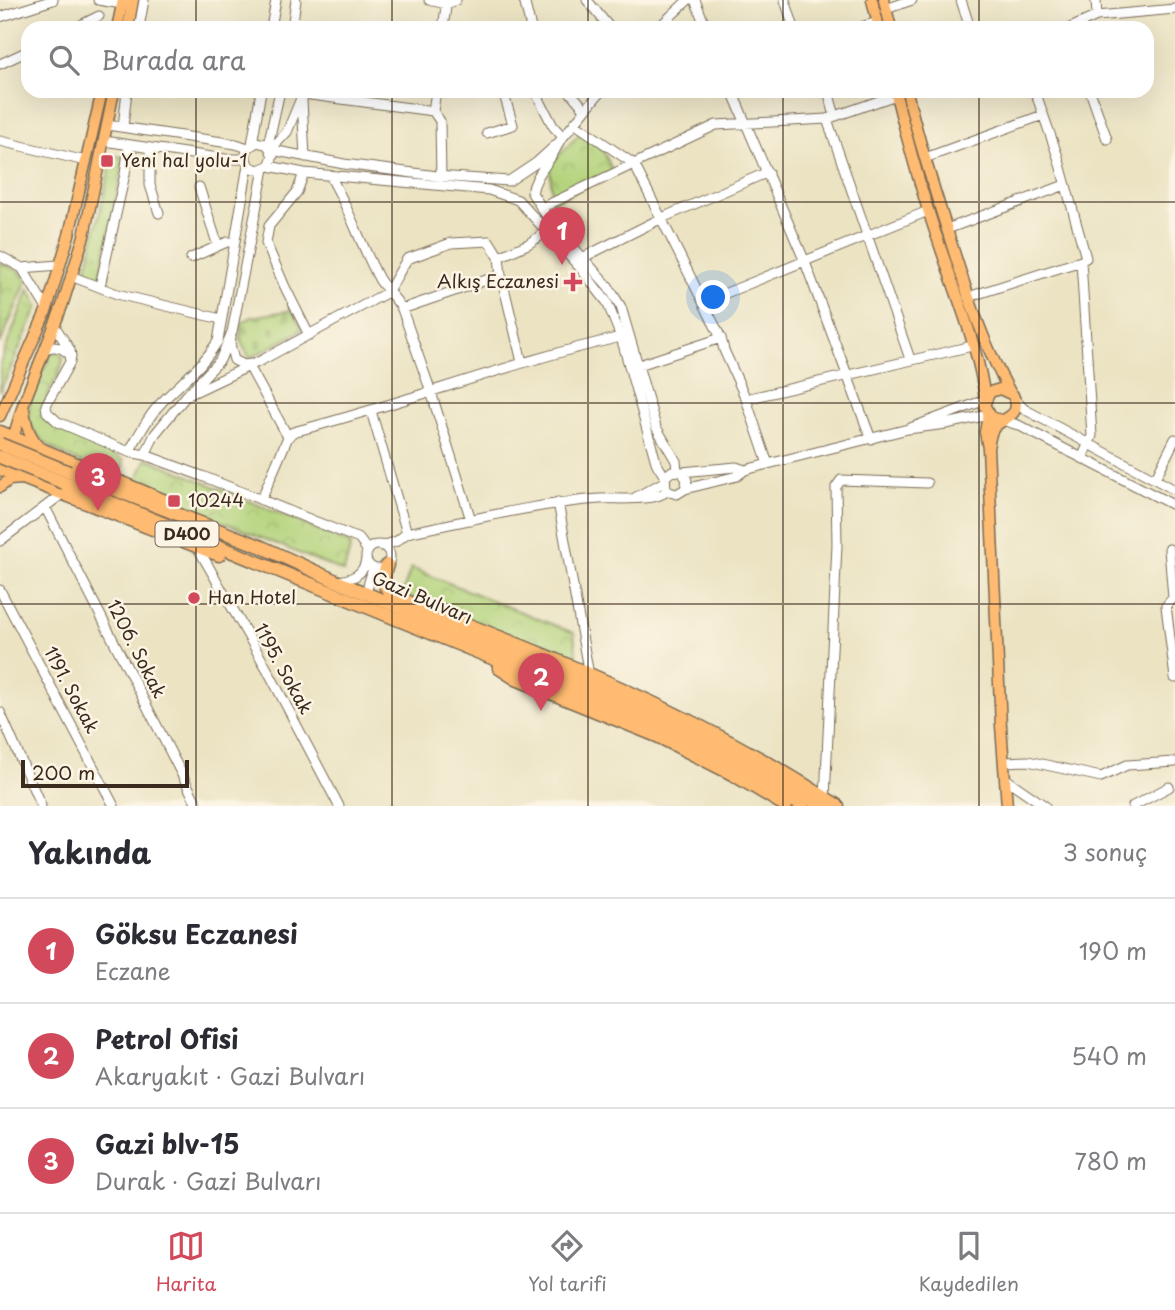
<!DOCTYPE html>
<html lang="tr">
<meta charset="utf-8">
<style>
body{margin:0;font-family:"Playpen Sans",sans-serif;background:#f2f2f3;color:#2b2b33}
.scale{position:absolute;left:21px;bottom:18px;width:168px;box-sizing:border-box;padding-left:7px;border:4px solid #3b2a1e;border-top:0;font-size:19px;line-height:24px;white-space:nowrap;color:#3b2a1e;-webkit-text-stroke:5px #fcf5e5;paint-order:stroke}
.you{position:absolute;left:714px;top:298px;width:24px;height:24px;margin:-18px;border:5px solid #fff;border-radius:50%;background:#1a73e8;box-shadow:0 0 0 10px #1a73e833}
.badge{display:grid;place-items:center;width:46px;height:46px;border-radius:50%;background:#d1495b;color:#fff;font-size:23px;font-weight:700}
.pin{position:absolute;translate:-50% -58px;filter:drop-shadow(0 2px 4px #0008)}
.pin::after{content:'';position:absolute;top:37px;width:24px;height:21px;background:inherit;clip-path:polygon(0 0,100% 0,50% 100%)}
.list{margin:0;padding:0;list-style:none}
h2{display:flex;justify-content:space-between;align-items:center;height:91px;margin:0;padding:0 28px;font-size:30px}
h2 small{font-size:23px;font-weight:400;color:#7c7c81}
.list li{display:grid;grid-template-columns:46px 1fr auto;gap:21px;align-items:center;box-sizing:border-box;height:105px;padding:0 28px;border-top:2px solid #e1e1e2}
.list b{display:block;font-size:26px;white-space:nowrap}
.list p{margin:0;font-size:23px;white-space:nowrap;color:#7c7c81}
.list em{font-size:23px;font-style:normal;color:#7c7c81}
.icon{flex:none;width:38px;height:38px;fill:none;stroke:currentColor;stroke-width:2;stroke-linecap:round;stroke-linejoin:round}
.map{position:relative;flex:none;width:1175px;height:806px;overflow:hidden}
.search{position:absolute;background:#fff;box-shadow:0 7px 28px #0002;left:21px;right:21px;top:21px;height:77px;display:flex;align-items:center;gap:18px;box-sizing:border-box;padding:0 24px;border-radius:21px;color:#7c7c81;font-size:26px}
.sheet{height:406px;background:#fff}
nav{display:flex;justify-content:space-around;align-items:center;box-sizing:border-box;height:98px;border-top:2px solid #e1e1e2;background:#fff;font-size:19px;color:#7c7c81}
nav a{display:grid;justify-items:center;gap:4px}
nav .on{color:#d1495b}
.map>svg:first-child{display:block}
</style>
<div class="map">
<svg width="1175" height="806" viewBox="0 0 1175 806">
<defs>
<pattern id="grass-tufts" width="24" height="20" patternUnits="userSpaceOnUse" patternTransform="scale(1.75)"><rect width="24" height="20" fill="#b3d37b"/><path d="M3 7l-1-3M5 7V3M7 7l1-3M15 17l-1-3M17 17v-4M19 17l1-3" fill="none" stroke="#9bb56a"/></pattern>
<pattern id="cemetery-stones" width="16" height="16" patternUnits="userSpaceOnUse" patternTransform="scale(1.75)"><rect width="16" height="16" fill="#b3d37b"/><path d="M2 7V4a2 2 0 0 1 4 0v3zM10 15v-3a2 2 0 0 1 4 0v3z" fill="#9bb56a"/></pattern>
<pattern id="park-crowns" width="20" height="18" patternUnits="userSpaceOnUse" patternTransform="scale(1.75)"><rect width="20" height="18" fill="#b3d37b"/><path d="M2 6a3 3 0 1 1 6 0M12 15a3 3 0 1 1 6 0" fill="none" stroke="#9bb56a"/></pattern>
</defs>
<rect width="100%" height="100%" fill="#fcf5e5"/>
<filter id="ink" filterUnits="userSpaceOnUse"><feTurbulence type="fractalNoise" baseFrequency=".0143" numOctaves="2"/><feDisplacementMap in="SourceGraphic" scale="14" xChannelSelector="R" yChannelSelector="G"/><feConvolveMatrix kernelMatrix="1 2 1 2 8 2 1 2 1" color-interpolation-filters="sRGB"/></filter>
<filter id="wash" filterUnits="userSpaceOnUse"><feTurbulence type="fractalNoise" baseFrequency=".00686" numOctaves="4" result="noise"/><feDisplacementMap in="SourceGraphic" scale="28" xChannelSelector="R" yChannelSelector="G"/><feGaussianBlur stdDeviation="1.57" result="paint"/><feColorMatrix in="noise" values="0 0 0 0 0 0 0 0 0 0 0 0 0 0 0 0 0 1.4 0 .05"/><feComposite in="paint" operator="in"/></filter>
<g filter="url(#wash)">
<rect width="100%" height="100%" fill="#ebe3c2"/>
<path fill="url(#grass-tufts)" stroke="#777e4c" stroke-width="2" d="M113,155l11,3 -24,121 -15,-3z"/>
<path fill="url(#cemetery-stones)" stroke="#777e4c" stroke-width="2" d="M292,310l11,20 -53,28c-8,-12 -12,-20 -8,-35l10,-6z"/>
<path fill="url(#park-crowns)" stroke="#777e4c" stroke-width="2" d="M581,132l22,18 10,22 -61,31 -2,-38z
M0,263l19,8 8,9 -27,64z
M29,289l9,17 -38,86v-29z
M57,352l6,5c-1,23 -22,35 -19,62l11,8 69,33 -3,19c-27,-12 -89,-29 -92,-63 -2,-20 15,-45 22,-62z
M147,458l204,86 -7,28 -195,-81 -12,-11z
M411,568l163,65 4,37 -176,-76z"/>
</g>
<g filter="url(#ink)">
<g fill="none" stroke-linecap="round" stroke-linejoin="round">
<g stroke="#796b57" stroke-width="11">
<path id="minor" d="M98,0l24,4
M429,0l17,4 10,-4
M524,0l7,28
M587,0l23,28
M695,0l11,28
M785,0l9,28
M961,0l9,28
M1096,0l1,16
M886,9l26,-9
M0,17l53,-17
M75,28l24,-12
M139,28l5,-28
M271,28l5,-28
M292,28l4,-28
M443,28l4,-28
M658,28l30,-28
M857,28l21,-6
M1070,28l27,-12 78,-7
M0,64l28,-13
M295,91l8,3 130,17
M436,91l-3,20 7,10 1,56
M535,91l18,35 10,11
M569,91l16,18
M601,91l-42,51c-7,19 -24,31 -27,51l18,28 58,65 13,21 35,120 20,34 1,9
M732,91l73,171 66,177
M828,91l7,25
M1035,91l23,66 28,101 -5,3 11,175 -10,22
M1090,91l17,48
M302,100l3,57
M827,119l83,240
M574,123l60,41 87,174 3,12 22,49 22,65
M107,125l129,19 12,4
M123,127l4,-36
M487,133l26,-8 -10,-34
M0,141l86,20
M104,141l121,18h21
M252,144l9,-53
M268,145l12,-54
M150,148v37l9,28
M271,149l16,-17 17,-41
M272,150l72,14 93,12 72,5 27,-18 22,-20
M925,158l118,-43
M269,166l4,-10 -5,-11 -11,-3 -9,6c-5,11 -1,19 10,22l11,-4 35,7 185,17 29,10 64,70 25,32 14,35 35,125c2,5 7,11 9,15 2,11 -3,14 12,17l8,-5 2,-9 -5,-8 -10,-1 -7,6
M304,173l-7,19 -28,34 -3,17 19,44 24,48
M330,176c19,32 31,69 49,103 7,11 16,18 23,30l29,83 40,128
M199,187l19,59
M541,208l175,-83 111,-6 69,-24
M947,229l118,-44
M0,256l22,12 25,41
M191,258l36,-16h7
M582,258l80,-40 106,-46
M22,268l37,-3
M71,276l46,18 104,25
M100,286l25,-112 4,-29
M968,297l113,-36
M704,302l224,-91
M402,309l99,-34
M231,337l-1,7 4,16 10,5 7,-1
M45,349c10,-4 18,-2 26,7l-1,-6 -16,-25
M71,356l-1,6 -24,43 1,7 11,10 71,30 16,3 57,21 157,63 9,12
M522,362l-21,-87 -2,-18 29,-13 18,-12
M639,365l82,-27
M249,366l39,71
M186,396l76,-36 126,-68 19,-33 44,-16 38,-2 10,16
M746,399l226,-53
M985,400l-77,29 38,-5 42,-9
M1015,400l9,9 151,81
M371,411l36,122
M1002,420l16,5 157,81
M129,452c10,-17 19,-36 33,-50 22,-23 38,-32 56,-61l30,-176
M145,455l10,-21 31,-38 34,-36 12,-28 32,-163
M682,472l54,-5 9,3
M1155,479l20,-40
M685,489l52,-13 8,-6 23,-6 140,-35
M636,497l28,-15
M261,500l27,-63 5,-5c110,-28 217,-70 328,-95
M558,502l31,173
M45,507l153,299
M0,541l62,-47
M366 557a12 12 0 1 1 24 0a12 12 0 1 1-24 0Z
M383,546l14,-5 10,-8c64,-13 127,-29 192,-34 19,-1 55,3 68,-8
M198,548l69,121 72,137
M1169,549l4,49 -7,8 9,72
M338,581c14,-2 26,-6 28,-22
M0,590l114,216
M366,593l7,-25
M0,712l41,94
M1005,762l23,-1 73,16 26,-12 48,-3
M1006,779l39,27
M825,798l12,-253 -1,-58 5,-7 86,3
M1133,806l36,-19"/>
</g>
<g stroke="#796b57" stroke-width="13">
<path id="major" d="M872,0l7,28
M884,0l7,28
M117,28l6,-28
M128,28l5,-28
M895,91c13,52 27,104 45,155 16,49 39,102 45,154
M907,91c11,49 27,97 42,145 17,54 33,106 61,156
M24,409c2,17 6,30 19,41
M988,415l-3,17 3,16c1,-5 2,-12 4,-17 8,-15 32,-12 21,-36l-13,-6 -10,3 -6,13 8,13 10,2
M0,416l47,-107 22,-74 33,-144
M11,445l12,-40 39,-99 22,-70 30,-145
M988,448l13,278 6,80
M0,487l9,-7 14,-1"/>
</g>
<g stroke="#796b57" stroke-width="15">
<path id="highway" d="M0,432l170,71
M0,469l219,86
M69,472l193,75 74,34 290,120 87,41 68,38 40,26
M64,483l560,229 88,41 91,53
M387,565c-5,14 -5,19 5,31 154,57 308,119 446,210
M499,668l17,11 141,57 77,39 52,31"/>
</g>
<use href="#minor" stroke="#fff" stroke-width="9"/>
<use href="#major" stroke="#ffbb71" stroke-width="10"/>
<use href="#highway" stroke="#ffbb71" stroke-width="12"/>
<g stroke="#796b57" stroke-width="15" stroke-linecap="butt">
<path id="highway-bridge" d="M0,444l69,28
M0,457l64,26"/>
</g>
<use href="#highway-bridge" stroke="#ffbb71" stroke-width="12"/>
</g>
</g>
<path fill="none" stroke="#3b2a1e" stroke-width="2" stroke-opacity="0.55" d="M196,0v28M392,0v28M588,0v28M783,0v28M979,0v28M196,91v715M392,91v715M588,91v715M783,91v715M979,91v715M0,202h1175M0,403h1175M0,604h1175"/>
<g fill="#d1495b" stroke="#fcf5e5" stroke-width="2.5">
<rect x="100" y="154" width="14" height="14" rx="3.5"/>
<path d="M569.5 271.5h7v7h7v7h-7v7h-7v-7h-7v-7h7z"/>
<rect x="167" y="494" width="14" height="14" rx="3.5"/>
<circle cx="194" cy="598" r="7"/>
</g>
<g text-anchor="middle" stroke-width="5" stroke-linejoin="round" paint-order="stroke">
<rect fill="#fcf5e5" stroke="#75675a" stroke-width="2" x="155.5" y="521.5" width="63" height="25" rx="5"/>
<g font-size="16" font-weight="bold" fill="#3b2a1e">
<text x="187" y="540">D400</text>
</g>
<g font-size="18" fill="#3b2a1e" stroke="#fcf5e5" text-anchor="start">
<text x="121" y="167">Yeni hal yolu-1</text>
<text x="559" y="288" text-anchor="end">Alkış Eczanesi</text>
<text x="188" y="507">10244</text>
<text x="208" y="604">Han Hotel</text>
</g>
<g font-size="18" fill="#3b2a1e" stroke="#fcf5e5">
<text transform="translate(422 598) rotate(23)" y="6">Gazi Bulvarı</text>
<text transform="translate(136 649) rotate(63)" y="6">1206. Sokak</text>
<text transform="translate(283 669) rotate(61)" y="6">1195. Sokak</text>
<text transform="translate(71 690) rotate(62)" y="6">1191. Sokak</text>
</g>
</g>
</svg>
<div class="scale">200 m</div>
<div class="you"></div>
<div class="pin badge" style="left:562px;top:265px">1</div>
<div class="pin badge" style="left:541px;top:711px">2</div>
<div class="pin badge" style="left:98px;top:511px">3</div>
<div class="search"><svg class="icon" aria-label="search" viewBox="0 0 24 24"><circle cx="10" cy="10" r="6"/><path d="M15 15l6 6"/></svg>Burada ara</div>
</div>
<section class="sheet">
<h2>Yakında<small>3 sonuç</small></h2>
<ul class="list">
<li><span class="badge">1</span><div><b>Göksu Eczanesi</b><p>Eczane</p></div><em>190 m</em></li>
<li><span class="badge">2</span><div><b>Petrol Ofisi</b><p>Akaryakıt · Gazi Bulvarı</p></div><em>540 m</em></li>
<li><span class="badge">3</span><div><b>Gazi blv-15</b><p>Durak · Gazi Bulvarı</p></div><em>780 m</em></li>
</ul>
</section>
<nav>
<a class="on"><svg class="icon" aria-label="map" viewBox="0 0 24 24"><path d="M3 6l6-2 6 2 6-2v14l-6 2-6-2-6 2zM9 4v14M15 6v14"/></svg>Harita</a>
<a><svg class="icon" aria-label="directions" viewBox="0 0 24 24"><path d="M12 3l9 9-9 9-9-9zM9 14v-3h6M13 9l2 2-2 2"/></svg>Yol tarifi</a>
<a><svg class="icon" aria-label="saved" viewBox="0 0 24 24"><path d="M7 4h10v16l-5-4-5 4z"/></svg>Kaydedilen</a>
</nav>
